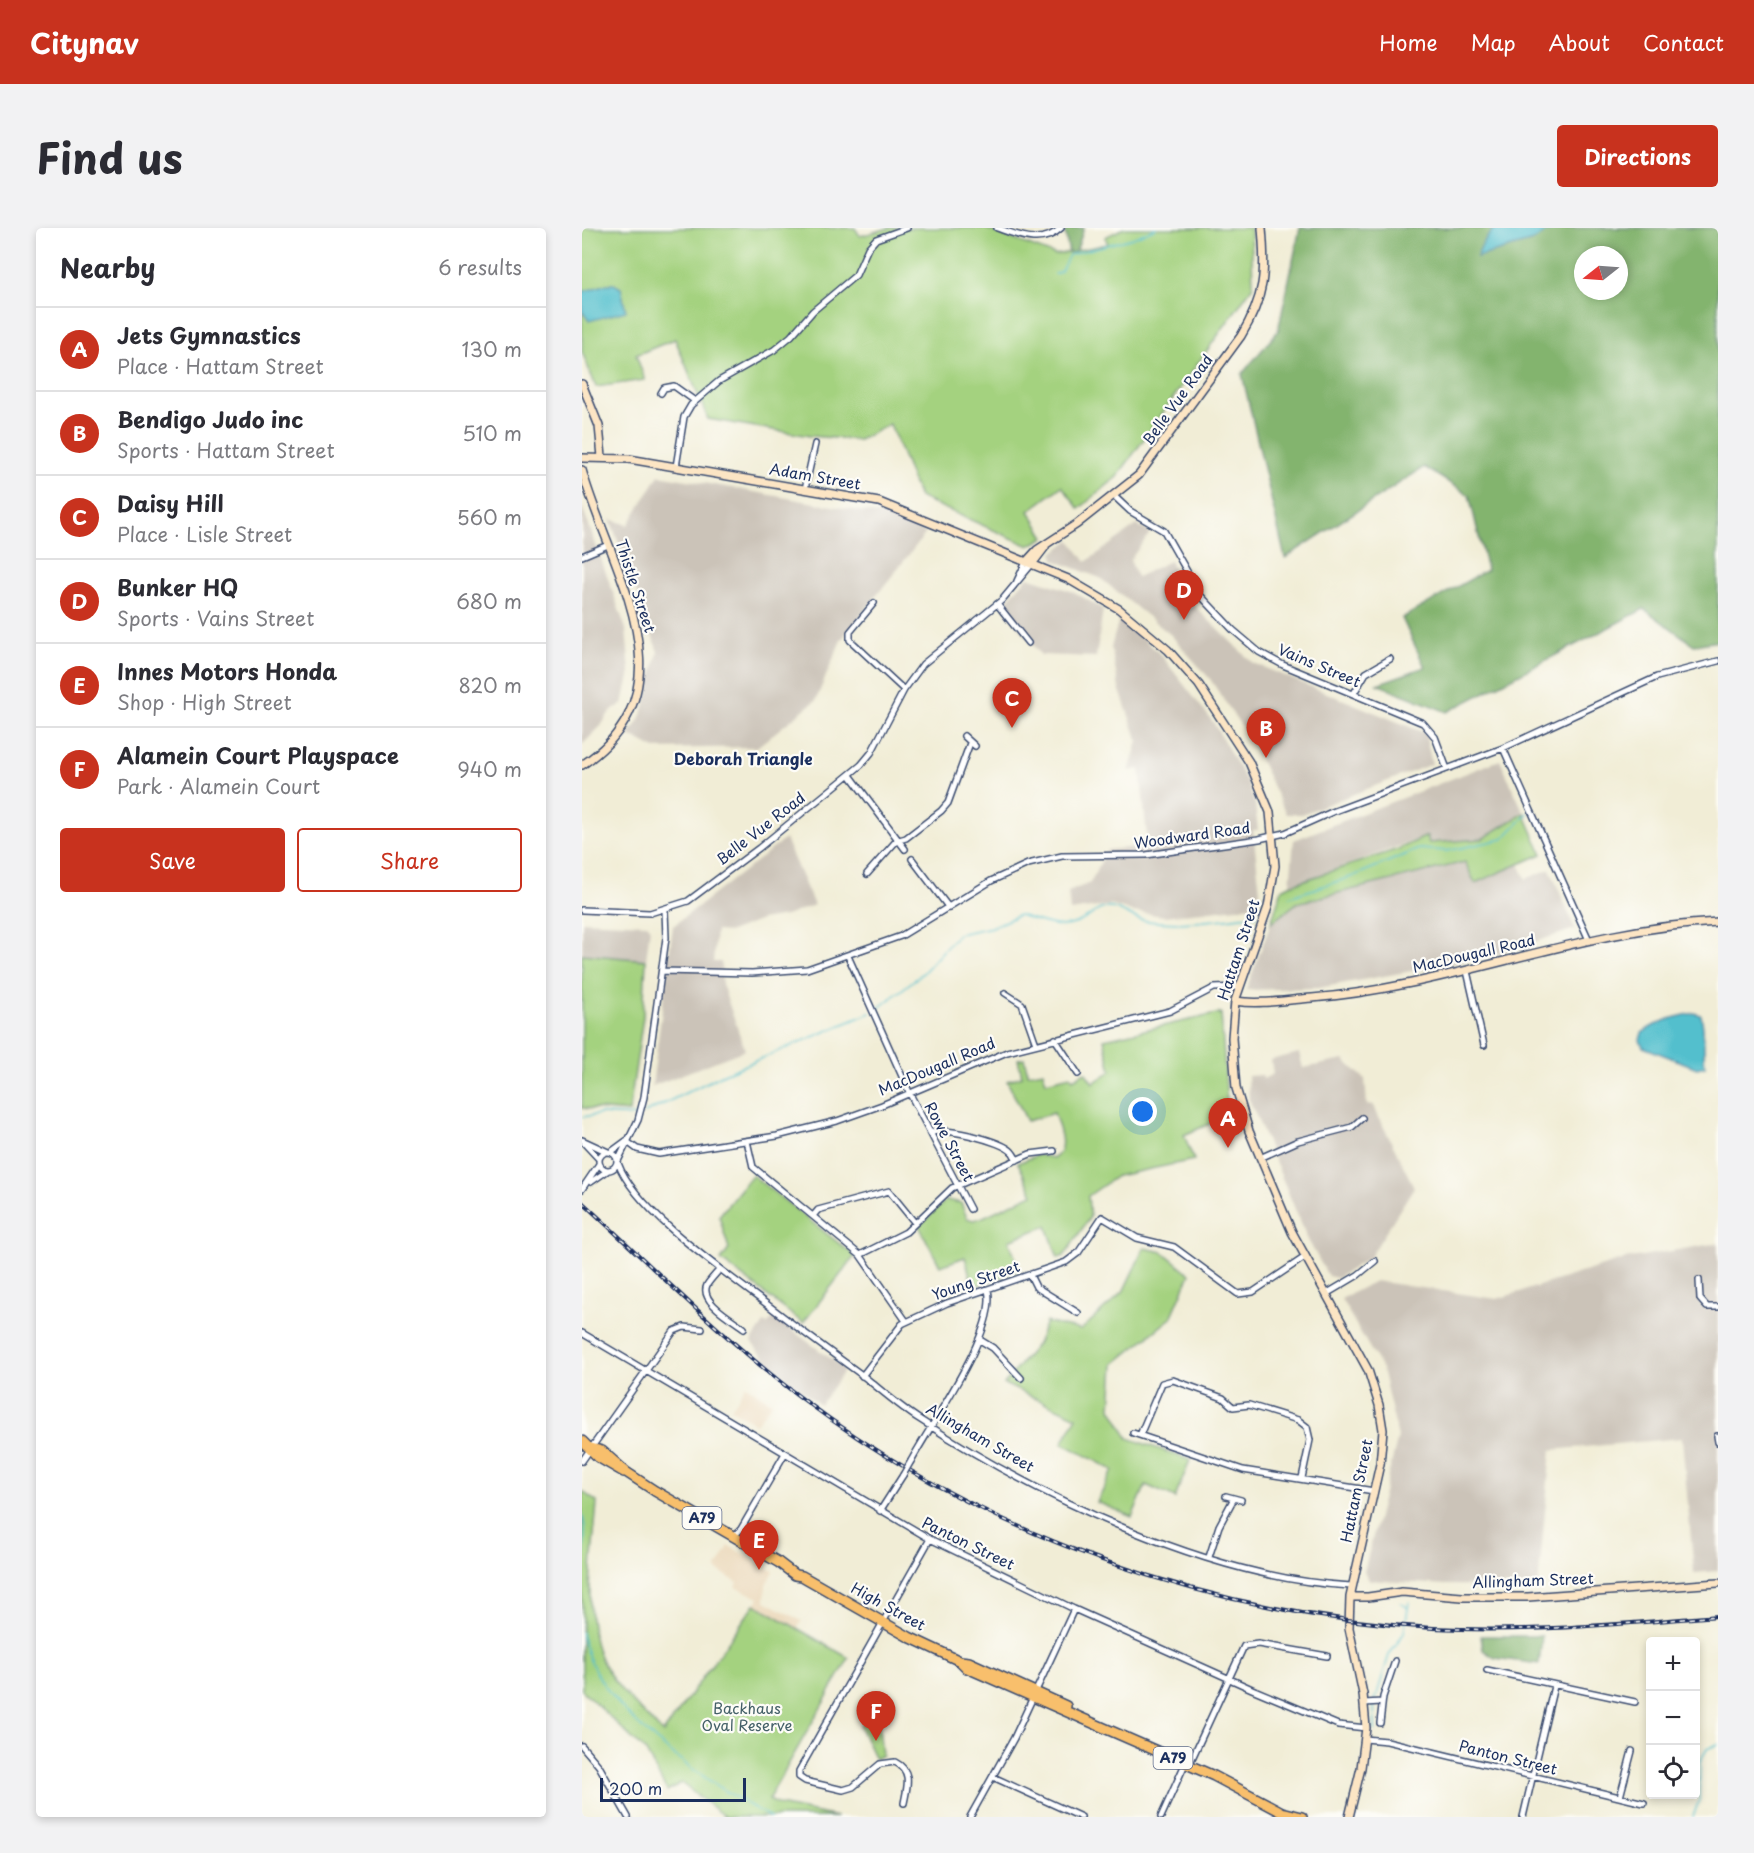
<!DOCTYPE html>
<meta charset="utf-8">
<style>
body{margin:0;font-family:"Playpen Sans",sans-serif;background:#f2f2f3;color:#2b2b33}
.controls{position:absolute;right:18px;bottom:18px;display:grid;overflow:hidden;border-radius:6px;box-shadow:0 3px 9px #0003}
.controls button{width:54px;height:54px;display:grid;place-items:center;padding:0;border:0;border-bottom:2px solid #e1e1e2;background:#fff;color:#2b2b33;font:30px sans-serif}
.compass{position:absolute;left:992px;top:18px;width:54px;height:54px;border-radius:50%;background:#fff;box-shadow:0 3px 9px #0003;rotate:253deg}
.scale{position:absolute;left:18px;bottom:15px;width:146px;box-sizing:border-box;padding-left:6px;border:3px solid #1b2f5e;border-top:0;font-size:16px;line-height:21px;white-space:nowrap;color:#1b2f5e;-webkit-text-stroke:4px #fdfcf7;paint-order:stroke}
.you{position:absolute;left:561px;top:884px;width:21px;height:21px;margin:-15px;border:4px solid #fff;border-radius:50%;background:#1a73e8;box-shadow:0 0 0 9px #1a73e833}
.badge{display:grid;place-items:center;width:39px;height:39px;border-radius:50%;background:#c8321e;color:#fff;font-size:20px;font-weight:700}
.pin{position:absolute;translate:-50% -50px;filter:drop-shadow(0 2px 3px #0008)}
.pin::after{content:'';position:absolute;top:32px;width:21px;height:18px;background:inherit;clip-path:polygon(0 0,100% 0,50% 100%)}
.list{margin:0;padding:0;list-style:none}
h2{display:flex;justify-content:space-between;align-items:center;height:78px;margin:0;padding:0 24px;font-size:26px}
h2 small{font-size:20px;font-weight:400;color:#7c7c81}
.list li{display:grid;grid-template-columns:39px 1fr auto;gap:18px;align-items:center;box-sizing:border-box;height:84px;padding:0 24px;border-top:2px solid #e1e1e2}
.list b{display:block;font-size:22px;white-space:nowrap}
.list p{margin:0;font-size:20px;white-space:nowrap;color:#7c7c81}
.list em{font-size:20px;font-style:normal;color:#7c7c81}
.actions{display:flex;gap:12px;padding:18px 24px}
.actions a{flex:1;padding:14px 0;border:2px solid #c8321e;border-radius:6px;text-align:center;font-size:21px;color:#c8321e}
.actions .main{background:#c8321e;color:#fff}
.icon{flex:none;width:33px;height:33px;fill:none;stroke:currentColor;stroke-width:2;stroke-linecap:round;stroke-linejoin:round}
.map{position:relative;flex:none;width:1136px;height:1589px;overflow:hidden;border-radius:6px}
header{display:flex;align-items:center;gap:36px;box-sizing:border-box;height:84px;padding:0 30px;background:#c8321e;color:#fff}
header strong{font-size:28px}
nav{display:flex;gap:33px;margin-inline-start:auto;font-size:21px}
.intro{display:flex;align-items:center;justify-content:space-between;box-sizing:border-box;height:144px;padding:0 36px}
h1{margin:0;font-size:42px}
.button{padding:15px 27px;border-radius:6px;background:#c8321e;color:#fff;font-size:21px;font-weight:700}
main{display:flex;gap:36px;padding:0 36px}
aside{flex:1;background:#fff;border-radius:6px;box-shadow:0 3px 9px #0003}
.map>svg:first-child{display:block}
</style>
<header>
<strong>Citynav</strong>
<nav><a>Home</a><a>Map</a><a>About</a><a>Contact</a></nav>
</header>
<div class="intro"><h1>Find us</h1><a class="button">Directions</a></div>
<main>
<aside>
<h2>Nearby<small>6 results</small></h2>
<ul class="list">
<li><span class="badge">A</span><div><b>Jets Gymnastics</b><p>Place · Hattam Street</p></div><em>130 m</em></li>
<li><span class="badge">B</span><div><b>Bendigo Judo inc</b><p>Sports · Hattam Street</p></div><em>510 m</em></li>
<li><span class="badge">C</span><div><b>Daisy Hill</b><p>Place · Lisle Street</p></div><em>560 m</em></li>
<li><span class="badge">D</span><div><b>Bunker HQ</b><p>Sports · Vains Street</p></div><em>680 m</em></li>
<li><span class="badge">E</span><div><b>Innes Motors Honda</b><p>Shop · High Street</p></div><em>820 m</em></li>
<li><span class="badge">F</span><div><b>Alamein Court Playspace</b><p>Park · Alamein Court</p></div><em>940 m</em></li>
</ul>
<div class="actions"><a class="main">Save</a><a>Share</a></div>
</aside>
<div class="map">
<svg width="1136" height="1589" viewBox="0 0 1136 1589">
<rect width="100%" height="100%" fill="#fdfcf7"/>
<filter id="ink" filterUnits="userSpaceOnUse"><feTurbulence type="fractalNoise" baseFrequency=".0167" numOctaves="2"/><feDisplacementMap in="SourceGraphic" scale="12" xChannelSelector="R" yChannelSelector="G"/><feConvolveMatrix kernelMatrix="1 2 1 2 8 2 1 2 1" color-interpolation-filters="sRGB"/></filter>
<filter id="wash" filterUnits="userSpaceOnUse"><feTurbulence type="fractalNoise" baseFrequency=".008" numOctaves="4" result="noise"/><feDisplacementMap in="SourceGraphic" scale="24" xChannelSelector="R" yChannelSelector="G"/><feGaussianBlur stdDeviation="1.35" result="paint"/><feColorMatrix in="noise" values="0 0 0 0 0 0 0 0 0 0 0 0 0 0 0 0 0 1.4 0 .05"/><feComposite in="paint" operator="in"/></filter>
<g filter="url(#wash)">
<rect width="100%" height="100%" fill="#f1edd6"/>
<path fill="#ebd8ba" d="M164,1157l26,18 -16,21 -25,-15z
M147,1318l45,25 -8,14 -1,16 37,20 -5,8 -42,-25 4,-6 -23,-11 2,-4 -22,-14z"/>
<path fill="#cbc3b8" d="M77,247l229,41 38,17 -85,107 -25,60 -59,47 -102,2 -26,-14 13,-20 16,-63 -48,-133 18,6z
M0,278l44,123 4,43 -7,31 -14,10 -8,13 -19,19z
M555,297l13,8 -20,27 7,17 33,-16 16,37 67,65 172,70 7,31 -130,50h-16l-35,-73 -41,-62 -39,-44 -71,-57 -46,-18 -1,-7 17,-13 16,22z
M446,349l46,15 29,17 -7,48 -55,-2 -37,-46 1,-7z
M538,388l41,39 52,67 35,62 7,20 3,26h-5l7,61 -6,15 -89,10 -32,-4 -22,-7 -41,6 -2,-19 22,-9 17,-33 41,-4 -8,-77 -11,2 9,-30 -19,-53 -8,-41z
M918,532l24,53 -42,26 -53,4 -2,-7 -137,49 4,-45z
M203,611l29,66 -28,11 -25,4 -31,12 -14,-1 -3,31h8l1,22 23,66 -93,36 21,-160z
M884,634l9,20 44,-18 7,15 24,-10 25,60 -74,24 -56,12 -127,23 -72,2 25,-67 26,-20z
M0,693l65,3 3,3 -4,33 -64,-6z
M717,825l4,15 41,-8 21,19 2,26 5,-1 42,83 -44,70 -33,21 -9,-2 -20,-36 -59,-141 -1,-23 14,-1 1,4 10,-5 -2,-14z
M1136,1015v328l-24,2 -12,-135 -131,12 -13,136 -93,-1 -76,-5 -5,-8 34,-135 -16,-68 -41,-70 34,-18 122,18 128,-40z
M192,1089l71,52 -25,36 -50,-41 -19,-22 13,-19 3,2z"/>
<path fill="#a4d27f" stroke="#60806e" stroke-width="1.5" d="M0,0h273l5,8 29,-8h95l71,27 53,-11 -3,-7 19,-9h127l2,58 -136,191 -38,32 -17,-23 -33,25 16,26 -16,9 -110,-49 -29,-73 -31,16 -49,-4 -102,-17 -33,-80 -39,16 9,25 -49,7 -14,-35z
M942,585l18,41 -67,29 -10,-21 -168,41 -26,20 11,-34 8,-4 108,-36 29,-13 2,7 53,-4z
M0,726l64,6 -3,57 -14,95 -47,-4z
M639,785l6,90 5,11 -48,21 10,25 -77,16 -29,20 2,21 -26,39 -6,2 -11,-32 -38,14 11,31 -47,16 -8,-30 -25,9 -21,-40 27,-26 15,3 6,15 6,2 8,-2 52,-24 -15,-31 20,-8 16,3c15,-9 4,-32 0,-45l-27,8 -20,-40 15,-5 -4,-17 6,-1 4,16 15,-3 3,11 24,-6 3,3 12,-7 8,11 18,-12 -7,-32z
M170,947l103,81 -52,67 -82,-63 8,-11 -10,-33z
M562,1020l19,4 27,22 -19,44 -57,46 -3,44 17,30 62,22 -15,38 -29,-13 -14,32 -35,-15 16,-32 -51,-27 15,-26 -73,-33 33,-40 9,-22 35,8 42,-38z
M0,1263l15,11c-3,45 -15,109 2,152 12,31 41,55 64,79l92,-129 94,54 -81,142 11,5 58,12h-112l-44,-34 -14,8 -21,-39 -64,-62z
M287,1483l9,5 4,39 -7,4 -15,-32z"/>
<path fill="#83b46e" stroke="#4f7266" stroke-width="1.5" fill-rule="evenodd" d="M482,0h20l-8,24 -7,1z
M718,0h418v413l-24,4 -50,-36 -197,103 -70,-28 48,-17 -23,-49 85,-48 -18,-75 -45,-28 -139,91 -43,-184 36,-43zM1001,27h36v36h-36z
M899,1408h61l-3,28 -44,-6 -12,-8z"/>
<path fill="#53bfcd" stroke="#377796" stroke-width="1.5" d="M912,0h49l5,3 -15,10 -56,16 6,-14z
M25,56h7l7,4 5,23 -37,10 -7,-10v-19z
M1112,785l7,2c4,16 2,35 4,51l-8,2 -54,-21 -3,-7 2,-7c17,-12 31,-16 52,-20z"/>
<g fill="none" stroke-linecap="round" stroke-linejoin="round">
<path stroke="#53bfcd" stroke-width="1.5" d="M966,3l13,-3
M473,46l6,-3 8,-16 64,-17 23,-10
M707,669l62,-20 68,-28 28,2 56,-12 25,-26
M294,782l47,-37 35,-39 34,-7 27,-12c20,6 42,17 62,6 8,-3 15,-12 24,-13 15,-2 24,11 42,13 35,5 74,-2 110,-6
M63,885l79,-39 146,-61
M0,889l20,-3 32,2
M0,1285l3,15 -3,63
M819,1375l7,5
M0,1404c10,77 124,150 188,185
M793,1473l14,-46 15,-22 5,-31
M792,1477l1,26
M1111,1589l6,-17 1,-39 7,-12 11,-5"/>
</g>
</g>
<g filter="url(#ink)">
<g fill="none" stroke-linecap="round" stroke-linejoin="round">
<g stroke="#3b4c70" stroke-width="8">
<path id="street" d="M415,0c23,8 45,18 64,0
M79,165l3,-5 10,-2 21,15
M94,239l8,-50 7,-12 28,-24 55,-31 17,-14 22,-25 43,-36 12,-27 8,-9 31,-11
M223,261l10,-45
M532,268l16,15 34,20 37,65 32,34 26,22 24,13 140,58 12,14 12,32
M0,328l26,-11
M435,353l9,-19
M292,375l-24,29v8l54,50
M415,376l31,39
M772,465l12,-20 24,-14
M382,508l11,10
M921,520l86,192
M268,547l55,74
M317,612l7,-2 35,-27 7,-8 22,-60
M330,631l37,49
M285,646l31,-35
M0,682l68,3 38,-12 71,-53 102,-83 10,-12 33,-63 19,-26 79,-64 30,-36
M266,728l62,138 60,115
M80,743l90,2 55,-4 94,-33 90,-55 37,-17 34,-8 84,-1 113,-16 26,-6 47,-21 171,-64 154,-71 61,-16
M885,743l17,74
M423,765l17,11 14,40
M473,811l23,35
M349,905c12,-7 71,8 81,19 1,0 4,7 5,8
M0,912l26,12
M44,913l11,8 22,5 118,-18 60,-15 45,-16 125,-53 163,-41 44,-23 24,-1
M165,913l6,26 107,88 46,66
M2,915l15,16
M17 933a9 9 0 1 1 18 0a9 9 0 1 1-18 0Z
M29,924l15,-11
M678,930l38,-17 54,-14 10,-9
M36,933l20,-41 6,-23 22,-159 -1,-28
M36,935c17,47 105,108 146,139 32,25 65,49 98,73 19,15 37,31 57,44 117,77 291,160 432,167
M9,954l16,-11
M0,961l17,-25
M231,988l5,-6 71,-19 26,32
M278,1027l46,-23 46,-44 78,-34 24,-3
M138,1041c-4,5 -10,11 -13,16 -8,17 27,35 37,43
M448,1047l6,12 42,26
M1117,1052l1,19 7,8h11
M744,1066l32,-19 17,-14
M0,1105l348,206 144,70 178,80 86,36 28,3
M398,1112l13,8 28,30
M280,1148l40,-52 45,-21 119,-41 12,-9 24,-36 35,21 37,9 64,47 15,-2 52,-35
M551,1205l110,37 131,21
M558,1207l22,-52 11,-3 50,18 10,9 16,-2 49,15 9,7 3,13 -8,38
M1135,1208l1,6
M0,1233l92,-130 10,-4 18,2
M329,1233c21,-39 87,-131 77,-171
M644,1268l15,4
M298,1283l23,-36
M152,1308l7,-7 43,-74
M627,1329l10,-31 14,-26
M905,1442l148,32
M782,1475l18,-1
M798,1495l3,-26 12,-36
M783,1511l22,2 257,62
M0,1518l17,20 29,51
M607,1537l55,-119 14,-2 69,12
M411,1549l88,40
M1038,1569l12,-46
M322,1575c3,-16 9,-32 -9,-41l-15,2 -27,23 -10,3 -38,-9 -6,-4v-6l131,-232
M388,1589l44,-79 60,-129
M579,1589l24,-53
M941,1589l31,-131"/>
</g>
<g stroke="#3b4c70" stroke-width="10">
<path id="secondary" d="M0,156l17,42 3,31
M0,230l47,1 250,43 189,77 51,30 49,41 31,35 50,77 21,50 5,54 -7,41 -33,94 -3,37 4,50 13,43 43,101 76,138 11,35 4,25 -3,34 -30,133 -1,31 14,66 3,34 -5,40 -12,49
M0,242c27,98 115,218 0,295
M444,334l11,-12 40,-26 62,-49 102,-139c24,-40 25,-63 21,-108
M450,336l13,-17
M653,773c25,4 51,-1 77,-3 138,-11 268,-70 406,-76
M768,1369h18l34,-5 60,5h66l190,-14"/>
</g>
<g stroke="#3b4c70" stroke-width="12">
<path id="highway" d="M0,1213l16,16 26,15
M9,1220l11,3 24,21 29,19 123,71 17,13 7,1 107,61 51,24 7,7 247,108 68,36 20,5
M378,1433l9,1 97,44"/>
</g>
<use href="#street" stroke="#fff" stroke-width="5"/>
<use href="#secondary" stroke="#fce5c4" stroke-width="7"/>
<use href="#highway" stroke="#f8bf6c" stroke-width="9"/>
<g stroke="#1b2f5e" stroke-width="4">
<path id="rail" d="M0,974c73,67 143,139 222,198 182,136 404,215 629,228 95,5 190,-4 285,-12"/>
</g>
<use href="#rail" stroke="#fdfcf7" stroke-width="1.5" stroke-dasharray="4.5" stroke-linecap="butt"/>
<g stroke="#3b4c70" stroke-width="8" stroke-linecap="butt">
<path id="street-bridge" d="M321,1247l8,-14"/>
</g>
<use href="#street-bridge" stroke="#fff" stroke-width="5"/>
</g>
</g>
<g text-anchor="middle" stroke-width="4.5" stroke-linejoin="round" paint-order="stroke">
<g fill="#fdfcf7" stroke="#5f6c8c" stroke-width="1.5">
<rect x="100.5" y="1279" width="39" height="22" rx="4.5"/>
<rect x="571.5" y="1519" width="39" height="22" rx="4.5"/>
</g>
<g font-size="14" font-weight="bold" fill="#1b2f5e">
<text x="120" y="1295">A79</text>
<text x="591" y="1535">A79</text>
</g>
<g font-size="15" fill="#1b2f5e" stroke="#fdfcf7">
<text transform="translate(596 172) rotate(-54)" y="5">Belle Vue Road</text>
<text transform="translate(233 249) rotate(10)" y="5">Adam Street</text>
<text transform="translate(53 358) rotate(72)" y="5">Thistle Street</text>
<text transform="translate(737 438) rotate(23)" y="5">Vains Street</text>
<text transform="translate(179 601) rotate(-38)" y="5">Belle Vue Road</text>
<text transform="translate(610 608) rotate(-8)" y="5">Woodward Road</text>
<text transform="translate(657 722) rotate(-72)" y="5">Hattam Street</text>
<text transform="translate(892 726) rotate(-13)" y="5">MacDougall Road</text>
<text transform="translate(355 839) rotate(-23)" y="5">MacDougall Road</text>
<text transform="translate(367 914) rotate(62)" y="5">Rowe Street</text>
<text transform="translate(394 1053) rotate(-19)" y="5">Young Street</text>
<text transform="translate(398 1210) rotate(30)" y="5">Allingham Street</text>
<text transform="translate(775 1263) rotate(-78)" y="5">Hattam Street</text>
<text transform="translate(386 1316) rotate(26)" y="5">Panton Street</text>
<text transform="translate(951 1353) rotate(-2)" y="5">Allingham Street</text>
<text transform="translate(306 1379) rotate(29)" y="5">High Street</text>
<text transform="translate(926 1530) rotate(14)" y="5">Panton Street</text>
</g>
<g font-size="15" fill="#446068" stroke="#fdfcf7">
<text x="165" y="1486">Backhaus<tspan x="165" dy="17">Oval Reserve</tspan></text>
</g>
<g font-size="16" font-weight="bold" fill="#1b2f5e" stroke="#fdfcf7">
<text x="161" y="537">Deborah Triangle</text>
</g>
</g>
</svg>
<div class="controls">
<button>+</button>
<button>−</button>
<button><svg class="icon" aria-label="locate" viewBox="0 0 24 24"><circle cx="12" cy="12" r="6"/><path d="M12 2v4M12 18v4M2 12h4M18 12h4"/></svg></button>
</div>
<svg class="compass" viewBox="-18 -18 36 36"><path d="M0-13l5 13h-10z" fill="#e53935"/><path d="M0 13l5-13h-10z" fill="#7c7c81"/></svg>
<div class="scale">200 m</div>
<div class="you"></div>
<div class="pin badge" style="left:646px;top:920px">A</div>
<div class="pin badge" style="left:684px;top:530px">B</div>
<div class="pin badge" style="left:430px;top:500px">C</div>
<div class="pin badge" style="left:602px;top:392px">D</div>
<div class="pin badge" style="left:177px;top:1342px">E</div>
<div class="pin badge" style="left:294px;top:1513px">F</div>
</div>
</main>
